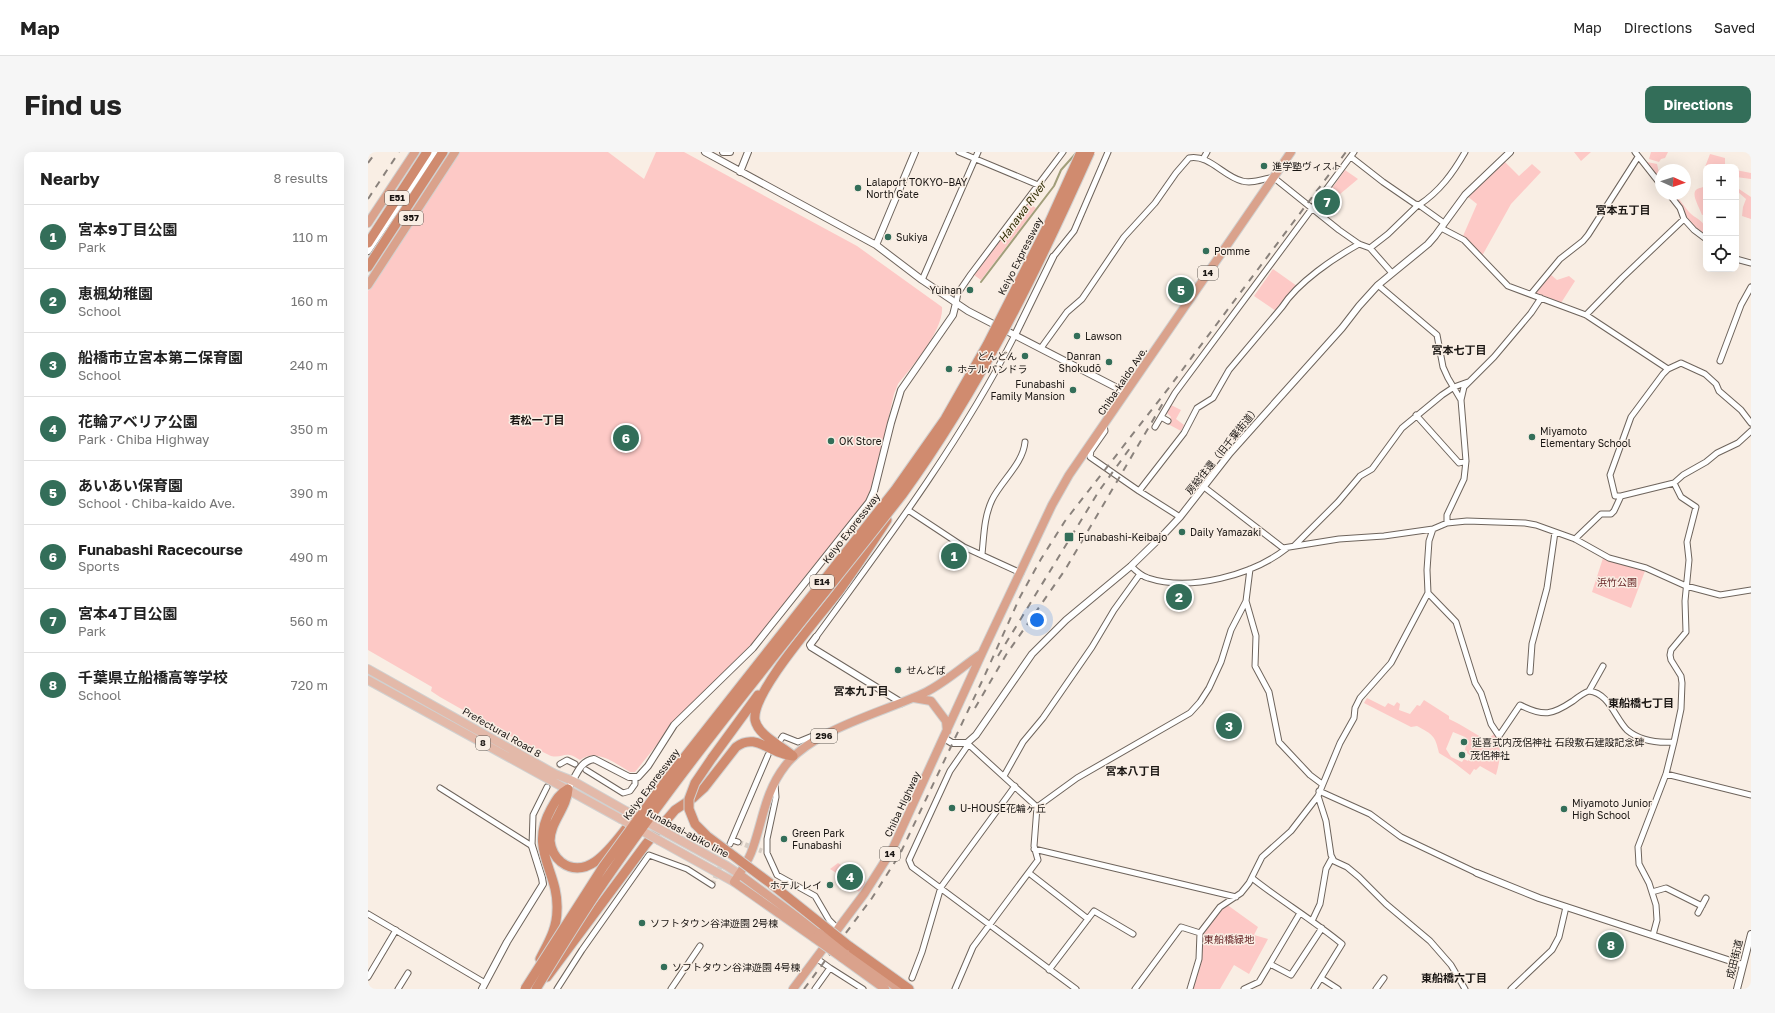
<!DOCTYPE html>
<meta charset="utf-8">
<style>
body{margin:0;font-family:"Golos Text","Noto Sans JP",sans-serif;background:#f6f6f6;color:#222}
.controls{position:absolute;right:12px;top:12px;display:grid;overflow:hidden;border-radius:8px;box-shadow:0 4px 16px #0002}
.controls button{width:36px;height:36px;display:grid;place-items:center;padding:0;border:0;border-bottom:1px solid #e0e0e0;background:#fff;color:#222;font:20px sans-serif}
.compass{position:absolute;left:1287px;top:12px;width:36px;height:36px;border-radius:50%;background:#fff;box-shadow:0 4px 16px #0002;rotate:93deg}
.you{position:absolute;left:669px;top:468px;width:14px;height:14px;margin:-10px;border:3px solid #fff;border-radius:50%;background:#1a73e8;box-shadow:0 0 0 6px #1a73e833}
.badge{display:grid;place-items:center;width:26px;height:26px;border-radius:50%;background:#336e59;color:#fff;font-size:13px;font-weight:700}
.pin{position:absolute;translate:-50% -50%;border:2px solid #fff;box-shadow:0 1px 4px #0006}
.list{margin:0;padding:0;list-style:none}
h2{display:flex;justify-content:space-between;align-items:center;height:52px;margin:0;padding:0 16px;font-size:17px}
h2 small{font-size:13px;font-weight:400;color:#767676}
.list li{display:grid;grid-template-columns:26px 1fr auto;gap:12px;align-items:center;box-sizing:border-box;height:64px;padding:0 16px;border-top:1px solid #e0e0e0}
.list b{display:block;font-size:15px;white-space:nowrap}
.list p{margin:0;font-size:13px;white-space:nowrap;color:#767676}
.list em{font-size:13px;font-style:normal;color:#767676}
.icon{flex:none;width:22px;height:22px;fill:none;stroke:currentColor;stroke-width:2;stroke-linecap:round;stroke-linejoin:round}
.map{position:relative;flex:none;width:1383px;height:837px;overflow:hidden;border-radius:8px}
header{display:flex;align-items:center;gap:24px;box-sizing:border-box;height:56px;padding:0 20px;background:#fff;border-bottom:1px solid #e0e0e0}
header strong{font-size:19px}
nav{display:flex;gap:22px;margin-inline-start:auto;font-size:14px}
.intro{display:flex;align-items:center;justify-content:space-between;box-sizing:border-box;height:96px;padding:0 24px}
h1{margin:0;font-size:28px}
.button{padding:10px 18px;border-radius:8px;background:#336e59;color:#fff;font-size:14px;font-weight:700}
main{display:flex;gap:24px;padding:0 24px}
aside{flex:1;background:#fff;border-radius:8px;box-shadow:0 4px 16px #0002}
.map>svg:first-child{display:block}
</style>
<header>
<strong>Map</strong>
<nav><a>Map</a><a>Directions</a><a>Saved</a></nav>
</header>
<div class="intro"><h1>Find us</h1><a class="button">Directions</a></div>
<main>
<aside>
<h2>Nearby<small>8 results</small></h2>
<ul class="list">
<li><span class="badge">1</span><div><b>宮本9丁目公園</b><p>Park</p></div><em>110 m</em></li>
<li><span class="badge">2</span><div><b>恵楓幼稚園</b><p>School</p></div><em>160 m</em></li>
<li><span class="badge">3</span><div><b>船橋市立宮本第二保育園</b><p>School</p></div><em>240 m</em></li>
<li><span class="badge">4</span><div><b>花輪アベリア公園</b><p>Park · Chiba Highway</p></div><em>350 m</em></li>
<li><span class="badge">5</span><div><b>あいあい保育園</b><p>School · Chiba-kaido Ave.</p></div><em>390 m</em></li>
<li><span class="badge">6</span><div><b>Funabashi Racecourse</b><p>Sports</p></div><em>490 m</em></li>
<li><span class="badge">7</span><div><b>宮本4丁目公園</b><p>Park</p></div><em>560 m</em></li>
<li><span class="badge">8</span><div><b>千葉県立船橋高等学校</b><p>School</p></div><em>720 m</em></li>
</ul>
</aside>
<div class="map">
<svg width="1383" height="837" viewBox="0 0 1383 837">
<rect width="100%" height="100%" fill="#f9eee4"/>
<path fill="#fdc9c6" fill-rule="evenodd" d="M91,0h149l36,27 12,-27h28l173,94 85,61c2,23 -30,60 -44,77l-4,10 -20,88 -10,23 -58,70 -47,62 -18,21 -67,62 -11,17 -28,35h-5c-15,-9 -34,-24 -50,-12 -16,-11 -16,-1 -29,-4l-51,-25 -60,-34 -9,-6 1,-4 -64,-37v-359z
M1206,0h17l-10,9z
M1283,0h17l-3,6 -4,1 -2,3 -10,-3z
M1342,2l15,4v8l2,1h-22z
M1136,9l15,15 13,-12 9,8 -30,32 -29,52 -19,-20 14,-32 -10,-8z
M1279,10l10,2 4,18 -15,-18z
M977,18l13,9 -37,31 -3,-2z
M1368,18l15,3v6l-15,-2z
M1338,34v28l-4,1c-2,-7 -11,-20 -6,-25 3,-3 7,-2 10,-4z
M1368,35l15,10v22l-9,-3 1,-9 3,-8 -8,-7 -2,1z
M1303,42h4c5,6 9,12 14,18 10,10 17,7 17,25 -18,-12 -22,-27 -35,-43z
M660,51l8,5 -55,72 -7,-5z
M905,117l24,17 -11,11 -10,14 -22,-15z
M1182,122l7,6 12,-4 6,5 -14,22 -26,-9z
M803,253l10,5 -5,9 8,6 -3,6 -13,-7 3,-7 -4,-4z
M584,398l9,4 -5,9 -8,-6z
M1235,406l42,13 -14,37 -39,-16z
M999,546l18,9 3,-4 6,3 3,-4 3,2 -1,6 11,4 7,-9 3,1 4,-6 25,16v3c14,6 25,15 38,21l7,-6c9,12 6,27 2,41l-16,-9 -4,4 -2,-1 -4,6 -18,-14 -13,-8c-4,-18 -6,-18 -22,-27l-6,1 -47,-24zM1085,580l12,5 1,8 -1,5 2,1v2l4,3 -3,5 -4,-2 -2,3 -11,-5 -5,-8z
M470,711l26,18 1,2 -6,9 -5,-5 2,-2c-7,-7 -18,-10 -26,-16z
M858,752l32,23 -4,8 14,4 -19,35 -15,-9 -14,24h-28l9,-30v-25z"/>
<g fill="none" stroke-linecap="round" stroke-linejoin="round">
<path stroke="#a19e7a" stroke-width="2" d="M613,130l73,-96 7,-16 16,-18"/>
<path stroke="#d8cec5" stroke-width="5" stroke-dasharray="5 2.5" stroke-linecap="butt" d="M179,635l13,-23
M370,690l24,9
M344,733l16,-36"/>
<g stroke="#6e645c" stroke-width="7">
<path id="minor" d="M591,0l79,33
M1267,0l26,33
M983,5l32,25 32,22 4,1c21,-14 34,-32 46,-53
M835,7l4,-7
M1301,42l11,14 4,11 10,11 12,9
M1051,53l25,18
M1073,76l23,12 44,46 78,29 82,54
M1002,96l18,-14 30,-29
M685,105l21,-26 34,-79
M1368,107l15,4
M554,128l56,-128
M1010,133l59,50 6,32 5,11 13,22
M1163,142l29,-35 23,-18 5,-6 50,-78
M588,151l2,-10 13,-19 92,-122
M1218,163l36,-37 62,-59
M673,196l26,-36 15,-13 42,-62 31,-34 21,-30 13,-15c20,-4 35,19 53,23 10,3 22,-2 31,-4l66,53 20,14 11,4 22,25
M1352,209l21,-56 10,-18
M1048,263l43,48 7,-2
M793,265l7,4
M736,273l1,6 -14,20 -1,6 49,34 41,26
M787,275l20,-34 179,-241
M836,335l79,61 56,-9 45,-3 49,-7 14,-6 20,-2 58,2 11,2 39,14 34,19 37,10 40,18 34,9 31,-5
M771,339l45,-58 13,-25 16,-10 16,-28 53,-63c16,-25 52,-49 77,-63
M1253,344h-6l-5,-21 21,-58 32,-43 5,-5 13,-6 24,11 11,10 3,7 22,19 10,13
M540,358l56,37 57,26
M1079,371v-8l17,-36 2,-18 -5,-61 3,-13 30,-30 37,-44 10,-15
M1207,387l26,-25h10l3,-3 7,-15 53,-13 9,-8 23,-13 11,-9 21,-10 13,-12
M926,394l44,-44 22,-26 12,-7 30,-41 40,-33 12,-8 14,-5
M614,402c2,-19 2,-37 10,-54 9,-19 31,-36 33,-58
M763,414c5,5 10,10 17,12 42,14 105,-3 139,-30
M882,417l-4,32 10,35 -1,30 14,26 10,50 31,33 12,9
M1060,441l28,29 19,61 6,10 10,31 8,12 21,-31c24,12 32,10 53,-4 5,-4 10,-8 16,-10 20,2 26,27 38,39 13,11 32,13 47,12
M448,485c71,-97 144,-194 199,-302
M1162,520l2,-28 15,-56 8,-56
M1221,539l14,-25
M413,587l2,-3 15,6 17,-7h8
M600,593l-18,26 -41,89 3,7 164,122
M192,612l7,-4 8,4
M218,618l37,23 7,-2 5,-7v-7
M1298,622l85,21
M636,624l19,-34 20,-24 49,-71 22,-37 26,-36
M407,632l1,13 -9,42v14l10,22 38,21 14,24 9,9
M72,636l92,58
M951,639l51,23 31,23 76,36
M950,644l8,25 5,34 3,6 13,6 12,10 27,27 44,37 21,24 14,24
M669,655l40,-29 113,-65 10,-11 9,-14 12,-26 10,-32 15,-29
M364,688l6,2
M362,692l38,-89
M164,694l1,-31 14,-28
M666,697l202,48
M661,721l59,46
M884,726c29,23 61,42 90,66l-28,45
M1284,740l14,-4 36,18
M1330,761l8,-15
M0,762l117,69
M944,769l8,-17 6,-35 6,-11
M1285,783l4,-15 -1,-15 -7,-22 -10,-19 -1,-17 28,-73 8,-32 7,-33 1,-26 -1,-7 -10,-16 -1,-5 1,-5 15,-18 -1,-31 4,-41 -2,-18 9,-35 -15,-10 -7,-14
M448,806l14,10
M902,812l21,11 31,-47
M681,818l45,-59 39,23
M0,825l28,-47
M544,826l10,-26 19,-65 74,-101
M953,826l17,11
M30,837l10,-16
M189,837l25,-39 67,-95 38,14 25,16
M303,837l29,-43
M447,837l15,-21 33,21
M587,837l18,-42 65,-87 -4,-14 3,-39 -70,-64
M767,837l46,-62 19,6
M822,837l9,-30 1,-26 20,-26 21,-14 8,-10 13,-26 29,-26 27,-35 22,-53 14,-25 1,-10 5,-10 31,-35 37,-70 -1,-23 2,-29 4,-12
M876,837l15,-7 41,-69
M1008,837l8,-11
M1143,837l41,-39 7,-13 7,-30"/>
</g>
<g stroke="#6e645c" stroke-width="8">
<path id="tertiary" d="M337,0l171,93 46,35 46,31 157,81
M355,0h7
M372,20l8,-20
M508,93l39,-93
M0,99l66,-99
M647,183l38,-78
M448,485l-6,8 1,2 91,56
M576,586l8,5h15l9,-8 56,-81 34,-34 65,-54 34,-33 15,-16 50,-64 112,-125 17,-22 19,-21 50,-41 7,-8 30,-41 45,-43
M203,632c6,-11 10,-23 23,-25l35,18h9l10,-11 26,-41 79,-77 116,-146 5,-11 17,-68 10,-33 52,-75 3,-12
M1109,721l62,25 204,67
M114,837l25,-47 36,-58 -1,-6 -10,-32
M1369,837l14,-55"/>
</g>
<g stroke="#d1d1d0" stroke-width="10">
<path id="primary" d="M0,517l187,105 18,7 53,30
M0,528l253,139
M299,681l60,33 12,8
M292,689l74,41"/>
</g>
<g stroke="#d1d1d0" stroke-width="10">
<path id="trunk" d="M0,71l47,-71
M0,133l87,-133
M546,546l17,3 15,20 1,10
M371,722l80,59
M446,786l-80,-56c6,-9 13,-19 17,-29 12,-31 13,-60 34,-87 28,-37 100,-54 141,-74 20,-10 37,-26 55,-38
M477,799l54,38
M474,806l43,31
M425,837l71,-95 28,-44 91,-199 69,-146 17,-30 222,-323"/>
</g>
<g stroke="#d1d1d0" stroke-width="11">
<path id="motorway" d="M0,91l59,-91
M0,115l75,-115
M424,603c-12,-10 -34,-20 -37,-35 -4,-28 68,-107 86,-132 16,-22 31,-45 46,-68
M344,606l46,-63
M200,637c-1,19 -18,33 -18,52 1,8 5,16 11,21 28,21 53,-19 68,-37
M481,794l60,43
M172,807c8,-16 17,-30 17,-49 2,-39 -29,-60 -6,-101 5,-9 8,-15 17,-20
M179,825l99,-133 29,-34 18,-12 11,-10 32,-41c16,-12 27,-1 42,5 5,2 10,3 15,4"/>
</g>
<use href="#minor" stroke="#fff" stroke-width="5"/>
<use href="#tertiary" stroke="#fff" stroke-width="6"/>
<use href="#primary" stroke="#e3b9a9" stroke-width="8"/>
<use href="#trunk" stroke="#daa28c" stroke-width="8"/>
<use href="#motorway" stroke="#d08b6f" stroke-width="9"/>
<path stroke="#8a827c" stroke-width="2" stroke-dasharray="7 7" stroke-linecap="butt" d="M0,11l8,-11
M0,47l31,-47
M630,504l101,-165 34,-47
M607,556l31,-53 59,-85 98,-167
M436,837l68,-91 28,-44 84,-177 36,-80 21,-38 24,-38 106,-136 175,-233"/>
<g stroke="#d1d1d0" stroke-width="10" stroke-linecap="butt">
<path id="primary-bridge" d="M258,659l41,22
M253,667l39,22"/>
</g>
<g stroke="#d1d1d0" stroke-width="10" stroke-linecap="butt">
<path id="trunk-bridge" d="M451,781l26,18
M446,786l28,20"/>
</g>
<g stroke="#d1d1d0" stroke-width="11" stroke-linecap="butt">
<path id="motorway-bridge" d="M344,606l-17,25 -6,16v10l6,15 12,12 63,47 79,63
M157,837l78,-122 65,-89 227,-288 50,-71 42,-74 61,-120 33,-73
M168,837c22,-36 44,-72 68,-107 92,-134 198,-259 298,-387 77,-106 135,-224 188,-343"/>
</g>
<use href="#primary-bridge" stroke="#e3b9a9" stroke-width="8"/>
<use href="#trunk-bridge" stroke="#daa28c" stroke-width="8"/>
<use href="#motorway-bridge" stroke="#d08b6f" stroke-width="9"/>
</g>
<g fill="#336e59" stroke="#f9eee4" stroke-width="1.5">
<circle cx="896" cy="14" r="4"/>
<circle cx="490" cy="36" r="4"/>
<circle cx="520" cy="85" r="4"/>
<circle cx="838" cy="99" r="4"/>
<circle cx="602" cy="138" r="4"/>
<circle cx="709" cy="184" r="4"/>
<circle cx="657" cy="204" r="4"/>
<circle cx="741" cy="210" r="4"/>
<circle cx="581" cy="217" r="4"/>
<circle cx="705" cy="238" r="4"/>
<circle cx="1164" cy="285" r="4"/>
<circle cx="463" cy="289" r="4"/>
<circle cx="814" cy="380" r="4"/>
<rect x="696" y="380" width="10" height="10" rx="2"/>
<circle cx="530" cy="518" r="4"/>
<circle cx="1096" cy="590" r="4"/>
<circle cx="1094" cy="603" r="4"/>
<circle cx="584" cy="656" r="4"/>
<circle cx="1196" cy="657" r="4"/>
<circle cx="416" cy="687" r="4"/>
<circle cx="462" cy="733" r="4"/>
<circle cx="274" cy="771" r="4"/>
<circle cx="296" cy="815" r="4"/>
</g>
<g text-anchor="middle" stroke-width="3" stroke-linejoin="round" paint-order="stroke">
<g fill="#f9eee4" stroke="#5e5852" stroke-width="1">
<rect x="17" y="39" width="24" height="14" rx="3"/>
<rect x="31" y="59" width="24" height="14" rx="3"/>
<rect x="830" y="114" width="20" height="14" rx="3"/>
<rect x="442" y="423" width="24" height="14" rx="3"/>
<rect x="443" y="577" width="26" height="14" rx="3"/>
<rect x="108" y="584" width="14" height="14" rx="3"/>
<rect x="512" y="695" width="20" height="14" rx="3"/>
</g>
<g font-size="9" font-weight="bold" fill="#1b1714">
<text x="29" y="49">E51</text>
<text x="43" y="69">357</text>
<text x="840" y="124">14</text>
<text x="454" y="433">E14</text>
<text x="456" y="587">296</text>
<text x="115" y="594">8</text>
<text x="522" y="705">14</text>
</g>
<g font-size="10" fill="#1b1714" stroke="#f9eee4" text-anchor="start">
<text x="904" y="18">進学塾ヴィスト</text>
<text x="498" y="34">Lalaport TOKYO−BAY<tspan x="498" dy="12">North Gate</tspan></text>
<text x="528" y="89">Sukiya</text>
<text x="846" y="103">Pomme</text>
<text x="594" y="142" text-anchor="end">Yuihan</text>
<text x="717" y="188">Lawson</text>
<text x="649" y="208" text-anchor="end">どんどん</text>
<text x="733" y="208" text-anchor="end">Danran<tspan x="733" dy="12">Shokudō</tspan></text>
<text x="589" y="221">ホテルパンドラ</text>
<text x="697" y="236" text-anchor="end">Funabashi<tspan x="697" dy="12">Family Mansion</tspan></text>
<text x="1172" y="283">Miyamoto<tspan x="1172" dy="12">Elementary School</tspan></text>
<text x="471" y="293">OK Store</text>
<text x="822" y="384">Daily Yamazaki</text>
<text x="710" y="389">Funabashi-Keibajo</text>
<text x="538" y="522">せんどば</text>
<text x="1104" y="594">延喜式内茂侶神社 石段敷石建設記念碑</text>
<text x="1102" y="607">茂侶神社</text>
<text x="1204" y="655">Miyamoto Junior<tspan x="1204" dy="12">High School</tspan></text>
<text x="592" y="660">U-HOUSE花輪ヶ丘</text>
<text x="424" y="685">Green Park<tspan x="424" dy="12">Funabashi</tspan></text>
<text x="454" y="737" text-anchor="end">ホテル レイ</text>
<text x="282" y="775">ソフトタウン谷津遊園 2号棟</text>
<text x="304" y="819">ソフトタウン谷津遊園 4号棟</text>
</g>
<g font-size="10" fill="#1b1714" stroke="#f9eee4">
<text transform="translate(652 104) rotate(-63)" y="4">Keiyo Expressway</text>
<text transform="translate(754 229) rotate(-56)" y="4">Chiba-kaido Ave.</text>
<text transform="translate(854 298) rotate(-51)" y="4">房総往還（旧千葉街道）</text>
<text transform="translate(483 376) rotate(-52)" y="4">Keiyo Expressway</text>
<text transform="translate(134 580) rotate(30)" y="4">Prefectural Road 8</text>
<text transform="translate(283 632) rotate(-53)" y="4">Keiyo Expressway</text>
<text transform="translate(534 652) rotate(-65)" y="4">Chiba Highway</text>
<text transform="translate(320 681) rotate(28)" y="4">funabasi-abiko line</text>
<text transform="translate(1366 807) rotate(-76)" y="4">成田街道</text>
</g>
<g font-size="10" fill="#672526" stroke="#f9eee4">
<text x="1249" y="434">浜竹公園</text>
<text x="861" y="791">東船橋緑地</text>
</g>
<g font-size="11" font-weight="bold" fill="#1b1714" stroke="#f9eee4">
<text x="1255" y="62">宮本五丁目</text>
<text x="1091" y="202">宮本七丁目</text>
<text x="169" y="272">若松一丁目</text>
<text x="493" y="543">宮本九丁目</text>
<text x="1273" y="555">東船橋七丁目</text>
<text x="765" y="623">宮本八丁目</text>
<text x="1086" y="830">東船橋六丁目</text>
</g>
<g font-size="11" font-style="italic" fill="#2f2c03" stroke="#f9eee4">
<text transform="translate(654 60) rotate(-54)" y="4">Hanawa River</text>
</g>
</g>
</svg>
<div class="controls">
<button>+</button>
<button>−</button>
<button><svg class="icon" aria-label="locate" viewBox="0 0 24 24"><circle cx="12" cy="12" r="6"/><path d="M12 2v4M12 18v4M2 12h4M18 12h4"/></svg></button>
</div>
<svg class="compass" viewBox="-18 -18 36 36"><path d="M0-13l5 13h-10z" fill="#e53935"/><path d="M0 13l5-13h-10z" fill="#767676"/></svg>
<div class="you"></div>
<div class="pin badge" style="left:586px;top:404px">1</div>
<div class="pin badge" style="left:811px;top:445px">2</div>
<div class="pin badge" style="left:861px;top:574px">3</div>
<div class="pin badge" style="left:482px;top:725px">4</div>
<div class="pin badge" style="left:813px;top:138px">5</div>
<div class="pin badge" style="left:258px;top:286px">6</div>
<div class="pin badge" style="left:959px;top:50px">7</div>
<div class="pin badge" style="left:1243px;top:793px">8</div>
</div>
</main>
